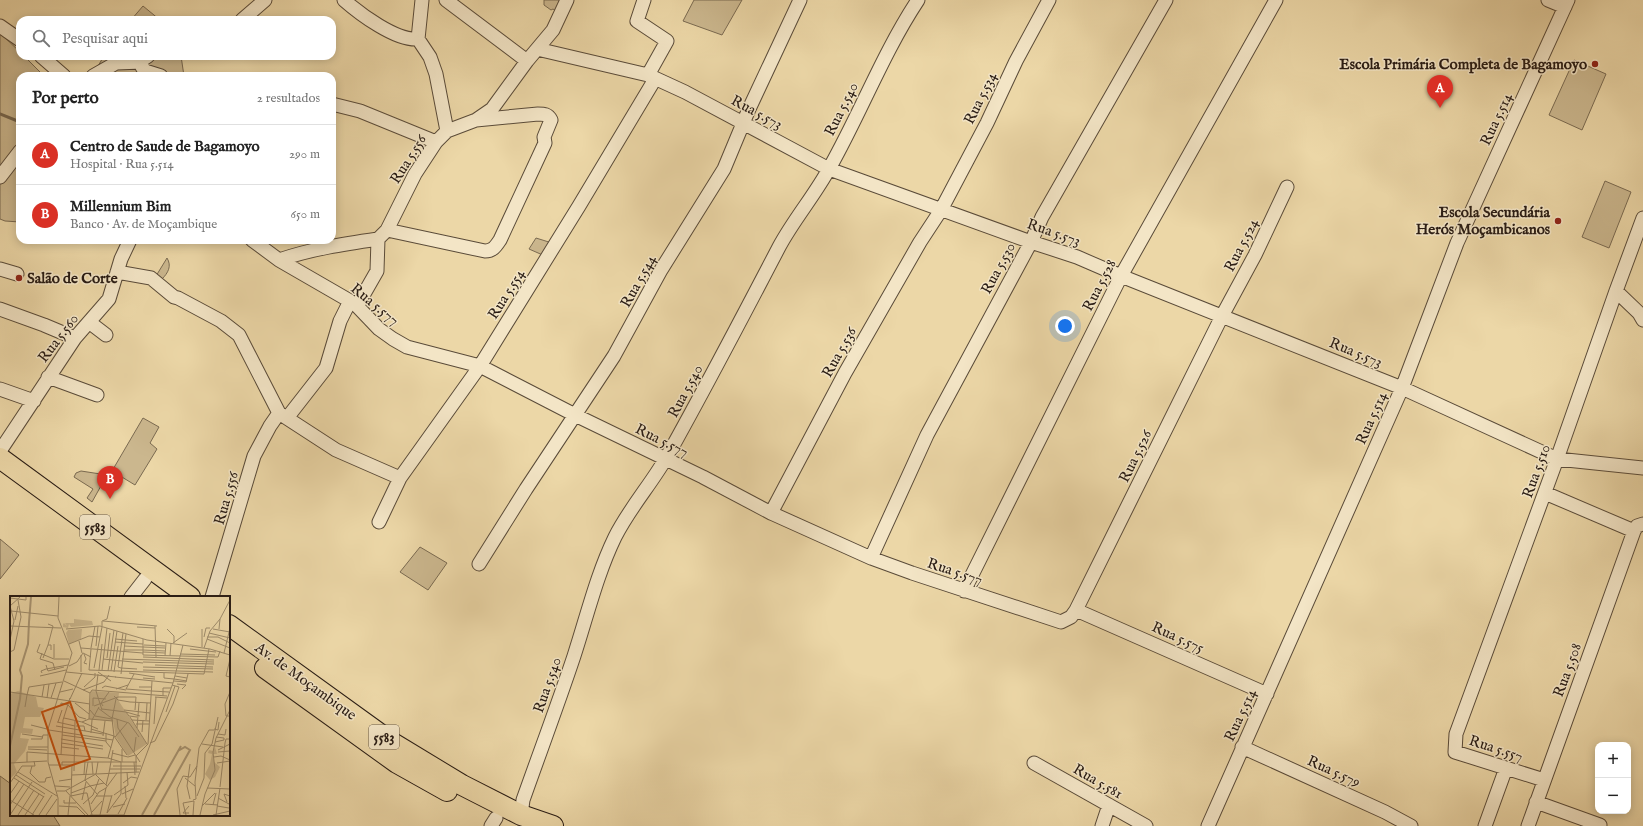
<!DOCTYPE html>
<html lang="pt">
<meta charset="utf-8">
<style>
body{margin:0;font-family:"IM FELL English",serif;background:#f6f6f6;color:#222}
.controls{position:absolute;right:12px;bottom:12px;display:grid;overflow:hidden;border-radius:8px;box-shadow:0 2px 10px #0003}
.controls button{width:36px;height:36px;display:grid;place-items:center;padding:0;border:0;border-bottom:1px solid #e0e0e0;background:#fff;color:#222;font:20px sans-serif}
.you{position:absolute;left:1065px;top:326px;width:14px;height:14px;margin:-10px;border:3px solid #fff;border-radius:50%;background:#1a73e8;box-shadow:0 0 0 6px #1a73e833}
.badge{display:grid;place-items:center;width:26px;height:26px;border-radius:50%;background:#d93025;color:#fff;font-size:13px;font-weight:700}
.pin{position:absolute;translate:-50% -33px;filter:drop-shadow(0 1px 2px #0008)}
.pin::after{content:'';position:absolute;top:21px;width:14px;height:12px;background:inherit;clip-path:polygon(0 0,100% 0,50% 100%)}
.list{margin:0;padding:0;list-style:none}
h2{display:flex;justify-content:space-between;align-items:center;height:52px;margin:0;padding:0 16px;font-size:17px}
h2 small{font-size:13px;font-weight:400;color:#767676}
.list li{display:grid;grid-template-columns:26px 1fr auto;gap:12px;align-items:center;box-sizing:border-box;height:60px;padding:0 16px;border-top:1px solid #e0e0e0}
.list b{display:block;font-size:15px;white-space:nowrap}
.list p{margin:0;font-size:13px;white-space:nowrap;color:#767676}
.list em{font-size:13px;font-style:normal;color:#767676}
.icon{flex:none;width:22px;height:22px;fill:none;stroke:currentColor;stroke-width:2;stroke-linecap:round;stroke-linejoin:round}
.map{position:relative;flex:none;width:1643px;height:826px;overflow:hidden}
.search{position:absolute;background:#fff;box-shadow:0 2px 10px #0003;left:16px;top:16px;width:320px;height:44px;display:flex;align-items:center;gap:10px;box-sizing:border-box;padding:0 14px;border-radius:12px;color:#767676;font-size:15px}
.panel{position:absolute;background:#fff;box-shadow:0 2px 10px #0003;left:16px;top:72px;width:320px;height:172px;border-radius:12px}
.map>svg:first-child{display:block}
</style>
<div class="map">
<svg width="1643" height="826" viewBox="0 0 1643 826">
<rect width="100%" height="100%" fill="#ecd7a7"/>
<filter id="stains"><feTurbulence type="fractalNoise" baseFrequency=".005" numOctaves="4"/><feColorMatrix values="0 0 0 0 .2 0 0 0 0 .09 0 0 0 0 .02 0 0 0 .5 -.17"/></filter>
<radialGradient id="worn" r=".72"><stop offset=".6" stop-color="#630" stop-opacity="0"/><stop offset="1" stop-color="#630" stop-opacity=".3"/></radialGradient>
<path fill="#cbb78e" stroke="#7a6a51" d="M544,0h19l-7,11 -3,-2 -2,1 -7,-5z
M694,0h48l-20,35 -39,-14z
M143,6l17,14h-29z
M0,33l20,19v4h4l20,20h-24v69l-20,27z
M104,56h77l3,20h-92z
M1574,60l32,14 -24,56 -33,-15z
M20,155v67l-15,-1 -5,-2v-38z
M1605,181l26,11 -22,56 -27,-11z
M536,238l16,5 -7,13 -16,-7z
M167,258c5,8 1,15 -5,21l-6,-3z
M143,418l16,9 -9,16 7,6 -22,36 -23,-14z
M81,471l26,4 -15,27 -5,-4 6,-9 -19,-12 2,-4z
M0,539l19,16 -19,24z
M420,547l27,16 -19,27 -28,-18z
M0,776l11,8v31h42l7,11h-60z"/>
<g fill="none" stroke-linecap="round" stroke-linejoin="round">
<path stroke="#76664e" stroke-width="3" d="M0,114l20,8"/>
<g stroke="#5a4b39" stroke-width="15">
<path id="minor" d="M344,0c16,14 52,41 74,39
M422,0l-4,39 12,18 6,17 11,57
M446,0l81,61
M644,0l-7,21 30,20 -19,34
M1548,0l17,7
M242,20l23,-20
M0,26l20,14
M537,49l111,26 37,17 144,77 202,73 46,15 44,19 281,112 155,71 86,9
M41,56l23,20
M142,62v5l3,4 16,5
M93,76l23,-13 26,-1v-2l6,-4
M332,104l28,7 76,31
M0,177l20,-26
M387,230l98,21c8,0 11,-5 15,-11l45,-97 -1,-6 7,-17c-3,-6 -7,-6 -13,-6l-62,6
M252,240l27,20 71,41 7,5 22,23 14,10 14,8 73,19 95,49 128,62 68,36 100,45 41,15 149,49 10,-5 5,-7 146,-294 33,-61 32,-68
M279,260c32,-11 65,-16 99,-21
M0,269l17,5
M117,272l34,6 23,19 4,1 43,23 18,14 40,78 57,37 64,28
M1616,291l23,22 4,7
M357,306l20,-35 1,-32 9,-9 28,-56 21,-32 11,-11 29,-11 16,-11 35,-48 26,-31 14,-30
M0,309l44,16 31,13
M89,322l17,13
M48,377l49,18
M0,389l34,12
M287,418l39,-50 14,-47 10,-20
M0,451l75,-113 34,-39 12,-40 9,-19
M1545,493l89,38
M771,513l74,-140 75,-131 21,-32 46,-87 29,-62 33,-61
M379,522l21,-44 80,-112 99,-160 76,-127
M871,558l56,-123 104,-193 11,-25 124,-217
M479,564l47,-75 88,-133 47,-86 63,-101 25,-60 51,-109
M964,591l157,-315 155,-276
M131,597l14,-18
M212,597l42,-141 16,-30 9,-13
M1076,610l191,84
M1242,747l143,65 26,14
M1034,763l112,63
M1544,780l-89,-28 1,-18 101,-275 59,-168 27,-73
M1536,802l64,23
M521,815l2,-15c17,-48 35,-96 51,-144 13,-40 23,-82 41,-119 15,-30 38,-55 54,-84 38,-68 74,-137 110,-206 15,-28 36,-52 51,-80 31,-55 53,-114 88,-167
M491,826l5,-8
M1102,826l7,-21
M1208,826l194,-438 55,-145 111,-243
M1485,826l21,-58
M1528,826l106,-295 3,-5 6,-2"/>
</g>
<g stroke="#291c14" stroke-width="22">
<path id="highway" d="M0,458l190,139
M229,625l162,117 71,43 59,30 32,11
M265,668l132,95 50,28"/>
</g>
<use href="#minor" stroke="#f3e5c6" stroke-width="13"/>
<use href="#highway" stroke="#ecd7a7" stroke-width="20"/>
</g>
<g fill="#8f2418" stroke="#f3e5c6" stroke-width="1.5">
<circle cx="1595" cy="64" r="4"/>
<circle cx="1558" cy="221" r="4"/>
<circle cx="19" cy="278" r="4"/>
</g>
<g text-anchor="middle" stroke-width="3" stroke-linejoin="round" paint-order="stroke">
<g fill="#f3e5c6" stroke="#665849" stroke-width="1">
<rect x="80" y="515" width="30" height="24" rx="3"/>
<rect x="369" y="725" width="30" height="24" rx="3"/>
</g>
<g font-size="14" font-weight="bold" fill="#291c14">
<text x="95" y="532">5583</text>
<text x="384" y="742">5583</text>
</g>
<g font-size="15" font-weight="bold" fill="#291c14" stroke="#f3e5c6" text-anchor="end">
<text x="1587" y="69">Escola Primária Completa de Bagamoyo</text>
<text x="1550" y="217">Escola Secundária<tspan x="1550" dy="17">Herós Moçambicanos</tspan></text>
<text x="27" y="283" text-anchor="start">Salão de Corte</text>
</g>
<g font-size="15" fill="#291c14" stroke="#f3e5c6">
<text transform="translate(980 98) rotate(-64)" y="5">Rua 5.534</text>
<text transform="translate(841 109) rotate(-64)" y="5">Rua 5.540</text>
<text transform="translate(757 112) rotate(28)" y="5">Rua 5.573</text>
<text transform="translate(1496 119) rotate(-65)" y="5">Rua 5.514</text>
<text transform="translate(408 159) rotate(-58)" y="5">Rua 5.556</text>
<text transform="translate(1054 232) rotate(19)" y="5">Rua 5.573</text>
<text transform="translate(1241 245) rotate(-63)" y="5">Rua 5.524</text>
<text transform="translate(998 268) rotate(-62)" y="5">Rua 5.530</text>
<text transform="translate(638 281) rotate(-61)" y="5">Rua 5.544</text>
<text transform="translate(1099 285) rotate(-63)" y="5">Rua 5.528</text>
<text transform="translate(506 294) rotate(-58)" y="5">Rua 5.554</text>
<text transform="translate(375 304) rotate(39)" y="5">Rua 5.577</text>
<text transform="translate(58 338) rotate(-53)" y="5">Rua 5.560</text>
<text transform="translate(839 352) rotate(-61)" y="5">Rua 5.536</text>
<text transform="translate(1356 352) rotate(22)" y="5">Rua 5.573</text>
<text transform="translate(685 391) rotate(-62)" y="5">Rua 5.540</text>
<text transform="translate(1371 418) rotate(-66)" y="5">Rua 5.514</text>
<text transform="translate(662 440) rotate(26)" y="5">Rua 5.577</text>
<text transform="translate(1135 456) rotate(-64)" y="5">Rua 5.526</text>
<text transform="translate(1536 471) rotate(-70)" y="5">Rua 5.510</text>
<text transform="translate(226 498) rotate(-74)" y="5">Rua 5.556</text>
<text transform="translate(955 571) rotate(18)" y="5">Rua 5.577</text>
<text transform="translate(1178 637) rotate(24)" y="5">Rua 5.575</text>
<text transform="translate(1567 670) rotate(-70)" y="5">Rua 5.508</text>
<text transform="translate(306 681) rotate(36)" y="5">Av. de Moçambique</text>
<text transform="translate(547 685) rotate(-71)" y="5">Rua 5.540</text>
<text transform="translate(1240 715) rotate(-65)" y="5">Rua 5.514</text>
<text transform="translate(1496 748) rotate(18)" y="5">Rua 5.557</text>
<text transform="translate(1334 771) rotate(24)" y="5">Rua 5.579</text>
<text transform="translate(1098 781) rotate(30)" y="5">Rua 5.581</text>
</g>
</g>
<g transform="translate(10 596)">
<rect width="220" height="220" fill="#ecd7a7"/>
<path d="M64,23l18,2 1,4 -22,2 -2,-3 -1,4 -5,-1v-3l1,-1 3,3 -2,-3h9zM72,33l-1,10 -12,5 -3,-11 2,-3zM8,95l18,6 2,10 6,1 -4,9h-15l-2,11 10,1 -1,5 -11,-1 -1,5 9,1 -4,12 -11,13 3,8 -7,7v-85zM81,95l28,2 -1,7 29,44 -19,12 -12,-19 -3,-16 -24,-2zM205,151l2,7h-4l1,8 6,5 -5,10 -5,3 -5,-6 5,-10 2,-10 -4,-1 1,-3 4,1z" fill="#cbb78e"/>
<path fill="none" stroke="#aa9775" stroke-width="2" d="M19,26l2,-25M0,150l10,-47 2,-23 -2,-6 8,-26 1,-22M132,219l39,-69M144,219l36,-65 -5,-3 -7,4"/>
<path fill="none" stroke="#9e8c6c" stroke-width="1" d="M0,2l16,2v-3M1,15l47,5M5,24l3,-14M93,25l54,5M0,30l51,2M92,30v-5l5,-2 3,-13M145,30l1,31M127,31l18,1M56,33l34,-3 47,14 63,9 20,6M157,33l7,7v7M203,33l17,3M209,33l1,-10 10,-19M199,37l21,5M194,41l2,-9h4M197,41h11l12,6M105,43l22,2M197,43l23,9M0,44l4,-19 -4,-15 10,-9M69,45l3,12M105,46l28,2M163,47l14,-10M30,48l-3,8 17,7h15M59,48l20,-8 11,1M38,49l5,-19 -5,-2M134,49l21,1M86,50l2,-20M114,50l19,1M133,51l22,1M192,51v-18M71,52l62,5M81,52l4,-22M194,52l6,-17 10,-12M180,53l26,3M114,54h19M133,54l22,1M0,56l4,-2 7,-33 -3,-17M133,56l22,1M32,57l-2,6 13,4 2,7M214,57l6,-25M74,58l2,5 -2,4 3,1M170,58l35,1M133,59l75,2 2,-6M133,59v-16M155,60l1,-13M160,60l1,-13M133,61l71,3M33,62l5,-13h3v5M44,62v-14M97,62l3,-25M93,63l40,4M112,63l92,3M220,63l-4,17 4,1M133,66l71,2M36,69l2,6 16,-4M145,69l58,2M59,70l8,-4 6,-9 8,4M133,71l70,2M84,72l8,-41M111,72l-3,-1 5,-34M111,72l16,1M79,74l115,4 5,-25M79,74l2,-21M89,74l3,-26M92,74l5,-42M133,74l70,2M98,75l6,-41M101,75l6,-40M56,76l50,5M71,76v-17M88,76l13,9M104,76l4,-26M32,77l-1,-2 5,-2 22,-4M119,77l26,4M154,77v5l10,1M111,78l5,-40M30,80l26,-6M165,80l12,2M105,81l58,6M133,82l12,1M164,83l13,2M54,85l26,12M164,85l12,1 2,-8M167,88l9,1 -4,4M74,91l11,-10v-4M129,91h13M92,92l3,-2 21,4M106,93l12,-4M116,93l26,2M116,93l8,-15M73,94l21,-8 5,-7M86,95l6,19M86,95l2,-17M142,95l17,1M0,96l80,12M50,96l13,-3M220,96l-5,12 1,12h4M80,97l2,-3 75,6M17,99l2,-8 33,-5M104,100l4,4 12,2 21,1M153,100v-8h8M32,101l2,-12M145,101l12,1M37,102l2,-14M41,102l5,-15M60,103l12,-26M65,107l14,11M51,110v-3l7,2 11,12 7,2M83,110v-8l13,1M84,110l24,-9h18M93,110l-2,-3 8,-11M15,111l2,-12M88,112l12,9 19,6 10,14M92,113l24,3M80,114l5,6 17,3 2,17 13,19M114,114l26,3M125,114l1,-13M116,116l3,4 8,1M116,116l14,4M156,116l9,-26M120,121l17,27M54,122l18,4M79,123l1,-26M102,123l4,-20M107,123l1,9 22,34M82,124l7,-13M122,124l18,1M136,124l1,-17M47,126l18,4M48,126l4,-12M72,126l7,-3 24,2M72,126l16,7M126,128h13M144,128l2,-27M21,129l16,4M46,130l47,8M66,130h8l1,5M127,132l2,-25M81,133l23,7M204,133l4,1 1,-8M39,134l64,10M132,136l1,-12M81,137l1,-13M96,137v9l5,6M12,138l21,3M208,138l7,1 1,-6M52,139l44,6M93,140l2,-15M105,141l12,-14M21,143h11l1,-4h5M51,143l42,7M205,146l9,-2v-2l-8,-1M51,147l42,6M140,147l5,-2 18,-37 6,-17 -7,-2M138,148l4,-63M192,148l21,3M18,151h20M52,151l17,2M18,153l19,1M112,153v13M208,154l12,-6M124,156l2,-15M208,156l12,-1M102,157l16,4 7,-2M51,159l2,-35 7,-22M204,161l7,-1 9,4M98,162l6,-22M17,166v-10l81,6 13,4M78,166l-3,18 12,14M82,166l1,12M101,166h26M124,166l1,13M0,167l37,-2M207,167l13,-2M39,169h23l-1,31M52,169v-3h49M22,170l-2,7 9,9h6l1,-4 5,-1M103,170h28M100,173h30M64,175l1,-50M8,176l39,24M117,176l1,13M126,176v-16l12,-12M99,177l4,-23M74,178l1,-12M6,179l29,19M62,179l24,-1 2,-12M86,179l11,11M180,181l7,-11M4,182l30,19M175,182l10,8M49,185l13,-2M0,187l12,-17h13l-1,-5M113,187l8,-6 6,1M96,189l3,-12M45,190l15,1M80,190l14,-3M115,190l1,12M210,191l5,-44 1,-4h4M197,192l23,1M47,195h8l31,-17 43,-2M56,195l22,24M61,197l19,-7M75,197h2l5,22M0,198l9,-13M112,198l11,-5M104,199l14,-10M61,200l14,-3M86,200h15M187,200l7,-18 1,-25 7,-9 6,-27M208,202l11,6M180,203l-3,-13 3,-22M0,204l24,15M54,204v3h12M72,204l4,-18M183,204l3,-1 -1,-17 4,-34 10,-18h5M217,206l-3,-8 6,2M73,208l10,-9 6,-16M81,208l8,-12 7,-4M195,208l13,1M0,209l14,-21M203,209l3,-12M49,210l18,1 8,8M179,210l-6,7h6M192,210l13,-13M207,210l12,2M103,211l12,-3M82,216l10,-11M97,217l14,-19v-32M97,217l5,-18M108,218l9,-16M0,219l22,-33M8,219l16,-25M15,219l14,-21M22,219l12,-19M29,219l13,-20M36,219l11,-16M48,219v-17l-10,-36v-33l24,-76 -14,-35 1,-21M58,219l2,-19M80,219h34M90,219l6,-27 11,-15M114,219l49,-132 10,-38M170,219l-3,-26 6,-13 7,1M176,219l-3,-12 11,-2M183,219l1,-14M190,219l5,-21 10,-24 -2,-18 3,-14 14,-28M203,219l17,-4M206,219l4,-27"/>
<path fill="#cb500d" fill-opacity="0.15" stroke="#cb500d" stroke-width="2" d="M60,106l20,57 -29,10 -19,-57z"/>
<rect width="220" height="220" fill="none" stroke="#291c14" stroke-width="2"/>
</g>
<rect width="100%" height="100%" filter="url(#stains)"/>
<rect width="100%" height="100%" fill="url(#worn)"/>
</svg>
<div class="controls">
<button>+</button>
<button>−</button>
</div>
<div class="you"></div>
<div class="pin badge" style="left:1440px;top:108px">A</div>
<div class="pin badge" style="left:110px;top:499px">B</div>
<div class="search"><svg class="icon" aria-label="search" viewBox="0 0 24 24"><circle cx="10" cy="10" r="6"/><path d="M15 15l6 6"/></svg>Pesquisar aqui</div>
<section class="panel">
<h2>Por perto<small>2 resultados</small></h2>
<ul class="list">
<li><span class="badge">A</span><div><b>Centro de Saude de Bagamoyo</b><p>Hospital · Rua 5.514</p></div><em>290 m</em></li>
<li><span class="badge">B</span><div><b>Millennium Bim</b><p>Banco · Av. de Moçambique</p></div><em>650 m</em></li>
</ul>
</section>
</div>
